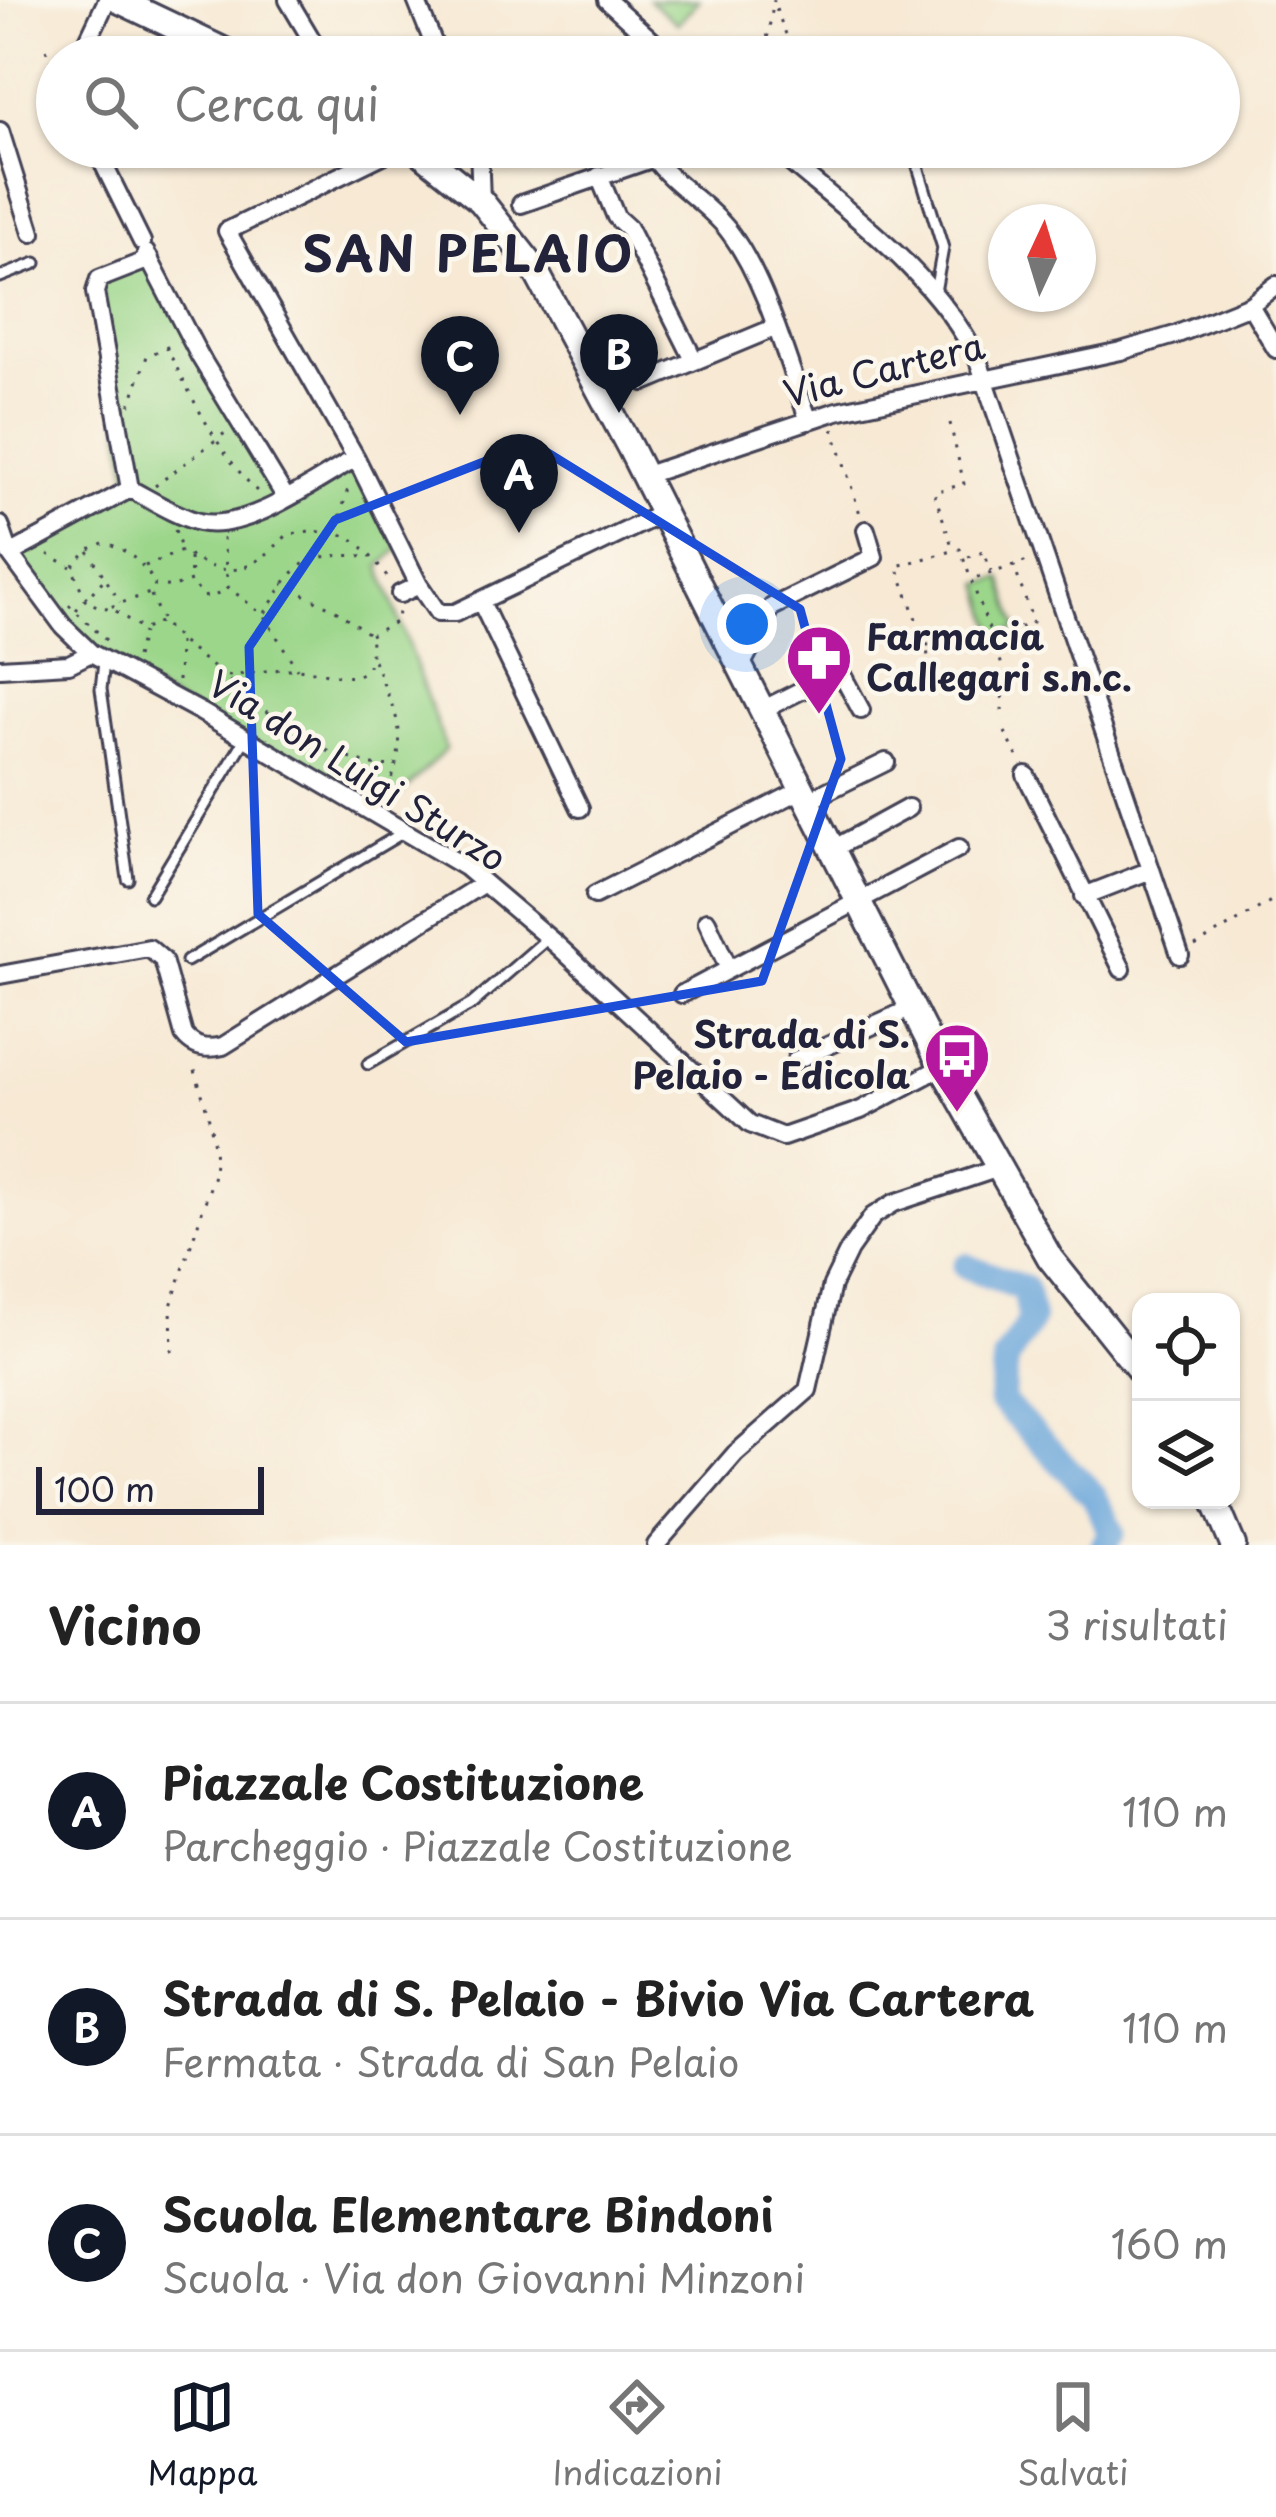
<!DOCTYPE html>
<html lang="it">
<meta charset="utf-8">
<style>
body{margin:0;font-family:"Playpen Sans",sans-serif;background:#f6f6f6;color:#222}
.controls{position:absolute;right:36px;bottom:36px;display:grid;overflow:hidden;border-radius:24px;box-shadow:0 3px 9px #0004}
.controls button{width:108px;height:108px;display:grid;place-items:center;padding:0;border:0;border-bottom:3px solid #e0e0e0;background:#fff;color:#222;font:60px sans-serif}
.compass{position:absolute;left:988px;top:204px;width:108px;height:108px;border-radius:50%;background:#fff;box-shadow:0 3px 9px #0004;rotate:4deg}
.scale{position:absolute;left:36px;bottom:30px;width:228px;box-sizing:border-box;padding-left:12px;border:6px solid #22223b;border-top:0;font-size:33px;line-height:42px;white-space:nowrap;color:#22223b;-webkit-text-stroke:9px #fbf7ec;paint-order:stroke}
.you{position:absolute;left:747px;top:624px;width:42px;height:42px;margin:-30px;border:9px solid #fff;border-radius:50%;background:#1a73e8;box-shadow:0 0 0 18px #1a73e833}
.badge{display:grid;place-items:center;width:78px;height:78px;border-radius:50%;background:#111827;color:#fff;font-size:39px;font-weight:700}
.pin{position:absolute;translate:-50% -99px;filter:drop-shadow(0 3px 6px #0008)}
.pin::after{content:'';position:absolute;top:63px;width:42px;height:36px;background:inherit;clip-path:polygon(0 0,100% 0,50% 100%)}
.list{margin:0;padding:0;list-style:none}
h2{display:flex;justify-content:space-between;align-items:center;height:156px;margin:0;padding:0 48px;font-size:51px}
h2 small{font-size:39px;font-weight:400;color:#767676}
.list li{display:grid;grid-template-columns:78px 1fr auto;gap:36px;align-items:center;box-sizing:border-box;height:216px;padding:0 48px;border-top:3px solid #e0e0e0}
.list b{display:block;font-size:45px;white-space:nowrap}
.list p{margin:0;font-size:39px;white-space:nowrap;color:#767676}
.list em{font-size:39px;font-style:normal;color:#767676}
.icon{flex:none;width:66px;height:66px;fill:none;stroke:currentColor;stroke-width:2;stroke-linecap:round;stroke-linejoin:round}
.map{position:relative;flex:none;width:1276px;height:1545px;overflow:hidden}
.search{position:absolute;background:#fff;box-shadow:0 3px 9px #0004;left:36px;right:36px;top:36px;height:132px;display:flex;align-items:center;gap:30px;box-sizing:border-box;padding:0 42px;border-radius:66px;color:#767676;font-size:45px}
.sheet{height:804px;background:#fff}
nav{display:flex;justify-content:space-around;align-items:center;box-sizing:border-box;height:168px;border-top:3px solid #e0e0e0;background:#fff;font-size:33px;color:#767676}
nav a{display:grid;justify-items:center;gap:6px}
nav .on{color:#111827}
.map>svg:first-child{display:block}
</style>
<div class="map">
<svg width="1276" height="1545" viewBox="0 0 1276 1545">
<rect width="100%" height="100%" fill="#fbf7ec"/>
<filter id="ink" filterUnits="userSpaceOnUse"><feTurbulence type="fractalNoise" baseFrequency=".00833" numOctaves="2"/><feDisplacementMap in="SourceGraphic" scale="24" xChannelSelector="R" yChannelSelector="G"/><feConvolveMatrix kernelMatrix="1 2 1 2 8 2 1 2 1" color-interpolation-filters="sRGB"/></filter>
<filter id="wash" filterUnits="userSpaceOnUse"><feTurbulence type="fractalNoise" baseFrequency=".004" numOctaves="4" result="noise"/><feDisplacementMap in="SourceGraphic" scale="48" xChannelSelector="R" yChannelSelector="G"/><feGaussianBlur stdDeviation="2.7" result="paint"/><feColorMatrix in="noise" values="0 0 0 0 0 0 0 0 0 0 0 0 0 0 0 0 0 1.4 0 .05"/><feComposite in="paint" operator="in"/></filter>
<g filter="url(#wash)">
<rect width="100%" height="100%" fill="#f7e9d4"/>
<path fill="#9bd68a" stroke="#5e7c62" stroke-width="3" d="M649,0h50l-21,24z
M150,259l134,237 72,-38 43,90 -19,19 66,182 -66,66 -276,-153 -94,-108 120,-65 -31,-210z
M1002,578l16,50 -22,8 -15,-52z"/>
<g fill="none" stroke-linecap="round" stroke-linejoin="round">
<path stroke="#69a5da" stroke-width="27" d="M966,1266l59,23 6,31 -25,39 -5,42 93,95 18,36 -8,13"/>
</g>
</g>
<g filter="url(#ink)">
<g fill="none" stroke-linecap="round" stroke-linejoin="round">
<g stroke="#424052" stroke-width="15">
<path id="lane" d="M912,147l31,101 -8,44
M0,277l36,-14
M104,662l-3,27 27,190
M150,896l96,-158
M187,961l217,-129
M368,1064l104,-60 76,-66"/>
</g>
<g stroke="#424052" stroke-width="22">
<path id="street" d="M288,0l34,57
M416,0l23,57
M607,0l63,57
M80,57l27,-57
M0,131l32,102
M95,147l47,95
M399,147l-172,84 129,227 63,127
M479,147l2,54
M772,147c73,63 163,125 206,213l202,595
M654,158c19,27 53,45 74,72 38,49 59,132 81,191
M599,176l17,41 12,11 66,132
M521,204l133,-46 12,-11
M146,253l53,102 87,143
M1250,305l26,44
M644,382l130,-54
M643,476l194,-65 284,-60 54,-16 75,-30 26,-20
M130,489l-35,-197 4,-13 51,-20
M0,525l10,29 53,72 28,27 110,59 264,155 92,78 193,179 33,13 78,-27 81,-43
M10,554l120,-65c21,11 46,27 69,33 47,11 117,-42 157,-64
M400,594l19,-9 19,28h17l206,-99
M481,602l99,206
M0,668l69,-4 22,-11
M739,670l33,-63 102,-50 -8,-27
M760,711l80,-40 21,39
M1026,775l96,194
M807,801l79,-39
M831,850l77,-42
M595,895l206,-105
M1084,896l67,-26
M707,921l22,48
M0,975l149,-27 14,12 21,75c10,13 23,15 39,11l261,-163
M682,994l277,-146
M796,1060l116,-52
M656,1545l79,-91 73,-64 24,-105 17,-35 24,-34 21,-13 105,-35"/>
</g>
<g stroke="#424052" stroke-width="30">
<path id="secondary" d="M118,0l120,57
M414,147l67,54 53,67 96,180 312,619 108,191 91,114
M1214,1500l19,45"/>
</g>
<path stroke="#424052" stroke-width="3" stroke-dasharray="3 9" stroke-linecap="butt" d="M776,9l19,48
M46,49l11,26
M755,57l11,-12 8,-45
M166,347c28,53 52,108 96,149
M130,405l17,-49 25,-11
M950,423l14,61 -30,8 19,57
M833,429l28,88
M155,486l74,-56
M337,528l12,-43
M175,530l6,19
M223,538l5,49 36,29 33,53
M88,551l32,51
M48,554l23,13
M968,557l16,-5 7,20
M190,558l1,21
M145,566l37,-15c47,32 69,21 106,-17 61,-6 65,-2 102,47
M977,578l53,-18
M228,587l-8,7 -17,3 -12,-16 -17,6 -19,-2 -5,8 -40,14 33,23 18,-9 18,19 115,93 36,19 41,13 26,1
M151,595l10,24
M69,605l41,39
M108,608c-23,0 -28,-22 -36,-41l15,-17 18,-8c23,9 38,20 50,42
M76,610l31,-34
M265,613c33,-53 38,-60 101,-57
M916,619l-19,-53 63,-17 43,119 -1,47
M370,635l27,-14 1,-10
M136,657l7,-25
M374,660c27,71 36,67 10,144
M228,676c22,-2 47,-8 69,-7 36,2 82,29 73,-34l-33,-24 -54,-27
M178,681l1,-39
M938,690l-13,-45 68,-6 40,-17 -19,-56
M1005,732l15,30
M1195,946l81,-48
M172,1352l-1,-46 43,-131c4,-40 -11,-74 -21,-112"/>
<use href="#lane" stroke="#fff" stroke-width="9"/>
<use href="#street" stroke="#fff" stroke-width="16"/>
<use href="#secondary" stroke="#fff" stroke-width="24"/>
</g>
</g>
<path fill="none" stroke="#1d4ed8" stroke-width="9" stroke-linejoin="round" d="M532,443l268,166 41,150 -79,222 -356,61 -148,-128 -9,-267 86,-127z"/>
<defs>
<g id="pharmacy-pin" transform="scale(3.45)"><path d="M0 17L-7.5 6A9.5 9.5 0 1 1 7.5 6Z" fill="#b5179e" stroke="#fbf7ec"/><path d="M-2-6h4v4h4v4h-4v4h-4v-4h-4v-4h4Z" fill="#fff"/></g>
<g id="bus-pin" transform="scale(3.45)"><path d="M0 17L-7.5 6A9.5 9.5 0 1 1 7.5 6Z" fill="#b5179e" stroke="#fbf7ec"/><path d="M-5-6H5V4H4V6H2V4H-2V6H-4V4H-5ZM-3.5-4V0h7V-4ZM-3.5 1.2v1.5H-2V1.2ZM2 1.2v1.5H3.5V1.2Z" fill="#fff"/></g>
</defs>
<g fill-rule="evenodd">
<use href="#pharmacy-pin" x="819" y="658"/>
<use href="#bus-pin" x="957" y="1056"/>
</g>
<g text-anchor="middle" stroke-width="9" stroke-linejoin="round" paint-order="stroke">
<g font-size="36" fill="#22223b" stroke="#fbf7ec">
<text transform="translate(884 370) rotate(-14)" y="13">Via Cartera</text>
<text transform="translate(357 771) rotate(32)" y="13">Via don Luigi Sturzo</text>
</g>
<g font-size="36" font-weight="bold" fill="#22223b" stroke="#fbf7ec" text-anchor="start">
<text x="866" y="650">Farmacia<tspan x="866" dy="41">Callegari s.n.c.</tspan></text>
<text x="910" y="1048" text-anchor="end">Strada di S.<tspan x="910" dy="41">Pelaio - Edicola</tspan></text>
</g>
<g font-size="48" font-weight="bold" letter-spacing="3" fill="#22223b" stroke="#fbf7ec">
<text x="469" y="272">SAN PELAIO</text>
</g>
</g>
</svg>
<div class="controls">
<button><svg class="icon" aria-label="locate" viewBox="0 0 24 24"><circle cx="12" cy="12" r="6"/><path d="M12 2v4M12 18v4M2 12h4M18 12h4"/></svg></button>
<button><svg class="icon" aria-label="layers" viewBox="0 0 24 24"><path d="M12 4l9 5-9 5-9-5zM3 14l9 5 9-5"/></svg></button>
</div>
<svg class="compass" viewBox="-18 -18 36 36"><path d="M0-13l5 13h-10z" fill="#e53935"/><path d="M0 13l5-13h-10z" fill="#767676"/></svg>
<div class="scale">100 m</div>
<div class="you"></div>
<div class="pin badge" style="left:519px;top:533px">A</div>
<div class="pin badge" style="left:619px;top:413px">B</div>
<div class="pin badge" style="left:460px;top:415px">C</div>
<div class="search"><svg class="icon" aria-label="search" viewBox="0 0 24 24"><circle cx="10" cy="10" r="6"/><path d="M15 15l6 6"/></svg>Cerca qui</div>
</div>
<section class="sheet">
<h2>Vicino<small>3 risultati</small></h2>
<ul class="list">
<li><span class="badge">A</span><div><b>Piazzale Costituzione</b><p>Parcheggio · Piazzale Costituzione</p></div><em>110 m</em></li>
<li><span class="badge">B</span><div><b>Strada di S. Pelaio - Bivio Via Cartera</b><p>Fermata · Strada di San Pelaio</p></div><em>110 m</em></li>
<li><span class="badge">C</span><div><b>Scuola Elementare Bindoni</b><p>Scuola · Via don Giovanni Minzoni</p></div><em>160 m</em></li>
</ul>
</section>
<nav>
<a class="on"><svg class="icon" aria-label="map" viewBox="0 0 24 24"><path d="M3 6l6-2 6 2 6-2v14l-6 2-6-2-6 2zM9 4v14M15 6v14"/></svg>Mappa</a>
<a><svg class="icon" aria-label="directions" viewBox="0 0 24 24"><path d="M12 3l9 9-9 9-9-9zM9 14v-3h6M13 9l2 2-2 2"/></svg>Indicazioni</a>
<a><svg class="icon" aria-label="saved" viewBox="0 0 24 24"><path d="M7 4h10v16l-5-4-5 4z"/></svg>Salvati</a>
</nav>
